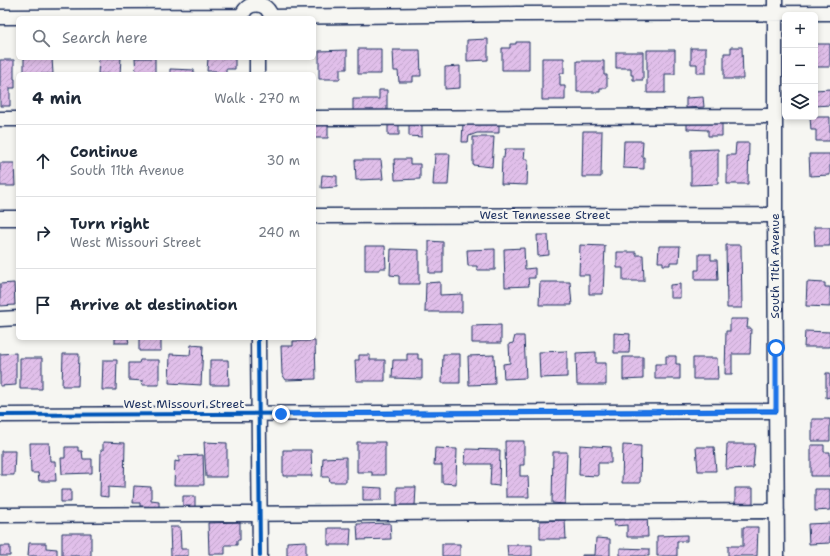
<!DOCTYPE html>
<meta charset="utf-8">
<style>
body{margin:0;font-family:"Shantell Sans",sans-serif;background:#f6f6f7;color:#1f2937}
.controls{position:absolute;right:12px;top:12px;display:grid;overflow:hidden;border-radius:6px;box-shadow:0 2px 6px #0003}
.controls button{width:36px;height:36px;display:grid;place-items:center;padding:0;border:0;border-bottom:1px solid #e0e1e3;background:#fff;color:#1f2937;font:20px sans-serif}
.stop{position:absolute;width:12px;height:12px;margin:-9px;border:3px solid #1a73e8;border-radius:50%;background:#fff}
.stop.end{background:#1a73e8;border-color:#fff;box-shadow:0 1px 4px #0008}
.list{margin:0;padding:0;list-style:none}
h2{display:flex;justify-content:space-between;align-items:center;height:52px;margin:0;padding:0 16px;font-size:17px}
h2 small{font-size:13px;font-weight:400;color:#747a83}
.list li{display:grid;grid-template-columns:26px 1fr auto;gap:12px;align-items:center;box-sizing:border-box;height:72px;padding:0 16px;border-top:1px solid #e0e1e3}
.list b{display:block;font-size:15px;white-space:nowrap}
.list p{margin:0;font-size:13px;white-space:nowrap;color:#747a83}
.list em{font-size:13px;font-style:normal;color:#747a83}
.icon{flex:none;width:22px;height:22px;fill:none;stroke:currentColor;stroke-width:2;stroke-linecap:round;stroke-linejoin:round}
.map{position:relative;flex:none;width:830px;height:556px;overflow:hidden}
.search{position:absolute;background:#fff;box-shadow:0 2px 6px #0003;left:16px;top:16px;width:300px;height:44px;display:flex;align-items:center;gap:10px;box-sizing:border-box;padding:0 14px;border-radius:6px;color:#747a83;font-size:15px}
.panel{position:absolute;background:#fff;box-shadow:0 2px 6px #0003;left:16px;top:72px;width:300px;height:268px;border-radius:6px}
.map>svg:first-child{display:block}
</style>
<div class="map">
<svg width="830" height="556" viewBox="0 0 830 556">
<defs>
<pattern id="building-hatch" width="6" height="6" patternUnits="userSpaceOnUse"><rect width="6" height="6" fill="#e1bfea"/><path d="M-1 1l2-2M0 6l6-6M5 7l2-2" fill="none" stroke="#c0a4cb"/></pattern>
</defs>
<rect width="100%" height="100%" fill="#f6f6f2"/>
<filter id="ink" filterUnits="userSpaceOnUse"><feTurbulence type="fractalNoise" baseFrequency=".025" numOctaves="2"/><feDisplacementMap in="SourceGraphic" scale="8" xChannelSelector="R" yChannelSelector="G"/><feConvolveMatrix kernelMatrix="1 2 1 2 8 2 1 2 1" color-interpolation-filters="sRGB"/></filter>
<g filter="url(#ink)">
<path fill="url(#building-hatch)" stroke="#1b2f5e" d="M488,39v21l-21,1v-21z
M516,42h13v28h-27v-22h8v-4h6z
M815,44h15v23h-15z
M731,47h11l1,32h-19v-26h7z
M691,48h15v25h-9v-9h-6z
M358,49h23v25h-23z
M347,50v19h-7v10h-21v-28z
M393,50h27l1,26h-8v6h-14l-1,-11h-4z
M647,50h28v24h-10v19h-18z
M616,52h27v28h-10v-5h-2v-7h-15z
M24,58h28l1,16h-29z
M99,58h22l-1,16h-22z
M135,58h20v16h-19z
M208,58h27v11h-9v5h-10v-3h-9z
M542,58h22v15h-4v13h5v14h-23z
M0,60h14v19h1v9h-5v18h-10z
M577,61h27v14h3v13h-7v4h-23z
M460,66v22l-15,1v-22z
M170,69l24,1v4h-24z
M830,89v16l-15,1v-16z
M379,90h8v22h-34v-13h26z
M703,97l1,10 -18,1v-10z
M810,117h20v24h-14v-11h-5z
M687,120l35,1v15h-14v-6l-21,-1z
M314,121h14v17h-14z
M499,122v11h-22l-8,3 -1,6h-6l1,-19z
M388,124h11v11h-11z
M409,125h13v12l-13,-1z
M583,131h19l-1,46h-19z
M473,137h21l-2,30 -19,-2z
M624,141h19l-1,16h2v12l-21,-1z
M736,143h13l-1,41h-21v-29h8z
M505,149h20l-1,10h4l-1,26 -26,-1 1,-26h2z
M718,149v35l-27,1v-35z
M435,154h15l-2,31h-15z
M809,154h21v21l-20,1z
M394,159h16v5h10v15l-25,1z
M355,160h26l2,19 -27,1z
M0,163h14l1,23h-15z
M322,175l15,1v11l-16,1z
M814,227h16v19h-15z
M537,235h11l1,20 -11,1z
M429,241l14,1v31h-14z
M580,245l25,1 -2,48h-14v-19h-10z
M726,245h15l1,63h-15z
M365,246h20l1,22h-6v2h-15z
M659,246h21l-1,16h-9v3h-7v-3h-5z
M524,248l1,21 10,-1v10h-7l1,8 -24,1 -1,-38z
M391,249l28,1v34h-20v-8l-9,-1z
M495,249v21h-18v-4h-9l-1,-16z
M617,252h19v3h7l1,26h-21v-13h-6z
M699,254h12v6h6l1,20h-23v-10h4z
M440,282v13l22,-1v18h-37l1,-29z
M540,282h30l2,23h-33z
M807,282l18,1v4h5v20l-24,-1z
M14,283l1,22 -15,1v-22z
M680,284v14h-10v-13z
M730,319h18l-1,9h4l-1,26h-18v20h-7l1,-43h4z
M501,325v18h-29v-17z
M805,331l25,1v15h-26z
M614,333l16,1 -1,19h-15z
M515,336h9l2,42 -22,1 -1,-15 7,-1 -1,-19 4,-1z
M115,338h13l1,5h-14z
M139,338h22v13h-22z
M293,341h22l1,38 -30,1 -4,-6 -1,-28h12z
M191,345l12,1 -2,39 -32,-2 1,-29 20,1z
M567,351v26l-27,1 -1,-26z
M596,352v11h10v22h-29l-1,-32z
M16,353v32l-16,1v-32z
M63,354h16l-1,32h-16z
M407,354h11v5h4v20l-30,-1 1,-18h14z
M443,354h17v29h-18z
M359,355h11v5h15v21h-29l-1,-21h4z
M494,355l1,29 -26,1 -1,-29z
M666,356h10v8h4v15h-25v-15h11z
M623,357h20v22l-20,1z
M20,358h22v31h-22z
M693,358h24l1,21h-25z
M103,360h14l-1,30h-14z
M140,360h19v25h-17l1,-4 -14,-1v-17h10z
M210,360h18l1,25h-19z
M826,373h4v24l-4,1z
M812,419h18v22h-18z
M505,441h19v24h-4v11h8l1,21h-23z
M103,442l22,1 -1,45 -16,-1v10l-8,-1 1,-46h2z
M204,442l23,1v34h-21z
M357,442h28v33h-13v-3h-15z
M30,443h19l1,18h5l1,20h-17l-1,-8h-7z
M727,444h28l-2,24 -27,1z
M580,445l31,2v16h-13v13l-19,-1z
M623,445l18,1 -1,37h-18z
M811,445h13v7h6v24h-19z
M65,447h13v4h4l1,8h9v14l-30,1 -1,-16h4z
M696,447h18l2,24h-18z
M435,448l22,1 -1,35 -14,-1v-18h-8z
M466,449l34,1 -1,36 -9,-1 1,-21h-26z
M283,450h28l1,26h-29z
M1,451h14l-1,24h-13z
M553,452h14l-2,52 -13,-1z
M203,455l1,30h-30l1,-24 4,1v-6z
M346,457v25h-16l-1,-5h-7l1,-19z
M134,486l17,1v13l8,1v6l-19,-1v-3h-7z
M363,487l19,1v12h-19z
M397,487h19l-1,19h-18z
M735,488h18v16h-18z
M815,489h15v21l-15,1z
M61,490h10v12h-10z
M183,496h12v12h-12z
M647,515l1,22h-21v-12l-13,1v-10z
M565,520l1,19h-26v-18z
M240,522v18h-3v5h-12v9h-16l-1,-31z
M390,523l1,16 -33,1 -1,-16z
M830,523v20l-21,1 -1,-20z
M170,527h10l1,22h7v7h-17z
M743,527h15l-1,29h-29v-10h15z
M328,528h23l-1,17h-22z
M62,533h29v23h-29z
M687,535v6h-10v15h-20v-20z
M596,538l14,1v17h-28v-1h13z
M306,541v15h-19v-14z
M29,543h17v5l11,1v7h-29z
M442,544h18v12h-18z
M507,545h25v11h-24z
M0,546h10v10h-10z
M620,548l29,1v7h-29z"/>
<g fill="none" stroke-linecap="round" stroke-linejoin="round">
<g stroke="#1b2f5e" stroke-width="17">
<path id="minor" d="M775,0v215l2,341
M0,17l242,-1
M271,17l246,-3 313,-1
M242,18c2,-18 27,-18 29,0
M257,58v16
M314,118l461,-2
M0,119h18
M314,216l461,-1
M0,218h18
M0,319l18,-1
M258,338l2,218
M0,415l776,-4
M0,515l777,-4"/>
</g>
<use href="#minor" stroke="#f6f6f2" stroke-width="14"/>
<g stroke="#f6f6f2" stroke-width="6">
<path id="cycleway" d="M258,338l2,218
M0,415l776,-4"/>
</g>
<use href="#cycleway" stroke="#0057b8" stroke-width="4"/>
</g>
</g>
<g fill="none" stroke-linecap="round" stroke-linejoin="round" filter="url(#ink)">
<path stroke="#1a73e8" stroke-width="5" d="M281,414l495,-3v-63"/>
</g>
<g text-anchor="middle" stroke-width="4" stroke-linejoin="round" paint-order="stroke">
<g font-size="12" fill="#1b2f5e" stroke="#f6f6f2">
<text x="545" y="219">West Tennessee Street</text>
<text transform="translate(775 266) rotate(-90)" y="4">South 11th Avenue</text>
<text x="184" y="408">West Missouri Street</text>
</g>
</g>
</svg>
<div class="controls">
<button>+</button>
<button>−</button>
<button><svg class="icon" aria-label="layers" viewBox="0 0 24 24"><path d="M12 4l9 5-9 5-9-5zM3 14l9 5 9-5"/></svg></button>
</div>
<div class="stop" style="left:776px;top:348px"></div>
<div class="stop end" style="left:281px;top:414px"></div>
<div class="search"><svg class="icon" aria-label="search" viewBox="0 0 24 24"><circle cx="10" cy="10" r="6"/><path d="M15 15l6 6"/></svg>Search here</div>
<section class="panel">
<h2>4 min<small>Walk · 270 m</small></h2>
<ul class="list">
<li><svg class="icon" aria-label="ahead" viewBox="0 0 24 24"><path d="M12 20V5M6 11l6-6 6 6"/></svg><div><b>Continue</b><p>South 11th Avenue</p></div><em>30 m</em></li>
<li><svg class="icon" aria-label="right" viewBox="0 0 24 24"><path d="M7 20v-9h11M14 6l5 5-5 5"/></svg><div><b>Turn right</b><p>West Missouri Street</p></div><em>240 m</em></li>
<li><svg class="icon" aria-label="arrive" viewBox="0 0 24 24"><path d="M6 21V4h12l-3 4 3 4H6"/></svg><div><b>Arrive at destination</b></div></li>
</ul>
</section>
</div>
